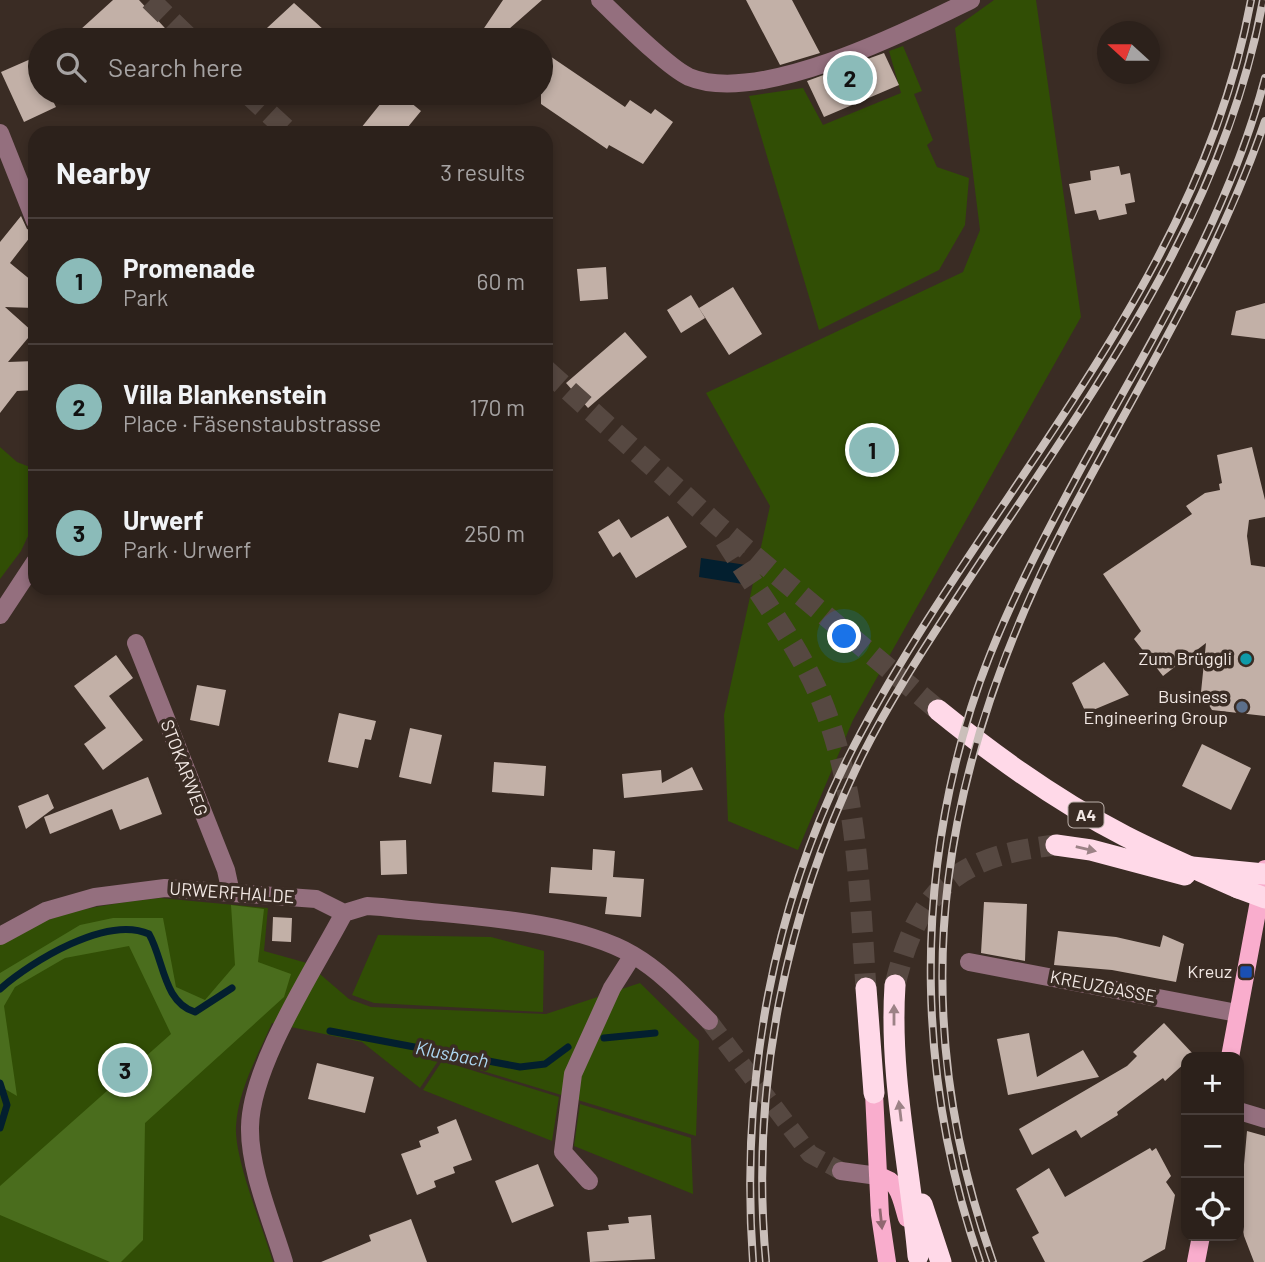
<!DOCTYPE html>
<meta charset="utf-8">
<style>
body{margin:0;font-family:Barlow,sans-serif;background:#342924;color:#f1f3f6}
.controls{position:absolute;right:21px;bottom:21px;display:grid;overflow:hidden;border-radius:14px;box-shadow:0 4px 10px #0003}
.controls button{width:63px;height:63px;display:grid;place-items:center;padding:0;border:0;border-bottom:2px solid #483e3a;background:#2c211b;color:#f1f3f6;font:35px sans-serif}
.compass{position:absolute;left:1097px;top:21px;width:63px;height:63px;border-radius:50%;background:#2c211b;box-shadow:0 4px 10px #0003;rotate:291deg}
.you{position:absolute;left:845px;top:637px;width:24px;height:24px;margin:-18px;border:5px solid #fff;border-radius:50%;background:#1a73e8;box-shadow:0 0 0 10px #1a73e833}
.badge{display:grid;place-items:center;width:46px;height:46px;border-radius:50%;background:#8bbbb9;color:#111;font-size:23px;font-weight:700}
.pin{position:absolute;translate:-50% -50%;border:4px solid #fff;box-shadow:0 2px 7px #0006}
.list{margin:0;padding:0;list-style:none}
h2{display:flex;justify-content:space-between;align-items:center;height:91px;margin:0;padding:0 28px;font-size:30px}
h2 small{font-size:23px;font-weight:400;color:#a6a3a3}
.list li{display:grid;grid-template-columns:46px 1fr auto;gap:21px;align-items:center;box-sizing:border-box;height:126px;padding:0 28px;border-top:2px solid #483e3a}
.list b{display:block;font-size:26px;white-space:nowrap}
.list p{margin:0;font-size:23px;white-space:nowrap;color:#a6a3a3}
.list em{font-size:23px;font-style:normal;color:#a6a3a3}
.icon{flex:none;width:38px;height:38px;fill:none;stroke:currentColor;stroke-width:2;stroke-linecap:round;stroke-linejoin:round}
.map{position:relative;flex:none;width:1265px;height:1262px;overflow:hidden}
.search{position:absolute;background:#2c211b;box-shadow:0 4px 10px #0003;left:28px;top:28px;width:525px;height:77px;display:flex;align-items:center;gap:18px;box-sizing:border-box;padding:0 24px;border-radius:38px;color:#a6a3a3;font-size:26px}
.panel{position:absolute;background:#2c211b;box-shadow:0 4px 10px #0003;left:28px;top:126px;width:525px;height:469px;border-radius:21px}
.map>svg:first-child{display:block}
</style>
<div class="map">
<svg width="1265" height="1262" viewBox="0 0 1265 1262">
<rect width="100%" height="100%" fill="#3a2c24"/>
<path fill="#314e05" d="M994,0h42l45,317 -228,403 -55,130 -70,-29 -4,-106 46,-209 -64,-113 257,-121 17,-42 -25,-202z
M903,46l19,45 -8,3 19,46 -6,5 10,22 32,11 -4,47 -26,45 -120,60 -70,-234 54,-8 20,37 78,-32 -12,-42z
M0,447l17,15 18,7v52l-14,30 -21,28z
M160,898l108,10 -4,43 43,12 42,36 22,8 175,7 94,-31 59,58 -3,95 -256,-78 -20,30 -58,-46 -90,-19c-14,32 -34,67 -36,103 -2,32 27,102 37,136h-273v-318c48,-32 104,-40 160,-46z
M378,935l113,2 53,14 -1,61 -169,-9 -22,-8z
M442,1061l117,36 -7,44 -129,-51z
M580,1104l111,34 2,56 -119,-48z"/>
<path fill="#4a6d1d" d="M231,905l33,4 -6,53 33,12 -7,23 -139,126 -2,117 -22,22h-11l-110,-47v-29l171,-152 -42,-88 -64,12 -50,29 -11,19 13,90 -17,-10v-113l80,-48 33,-7h50l13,69 29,13 30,-35z"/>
<path fill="#031f2f" d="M701,558l45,7 -3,19 -44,-7z"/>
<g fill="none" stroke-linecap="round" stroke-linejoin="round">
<path stroke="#031f2f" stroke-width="7" d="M0,989c32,-28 107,-74 149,-55 15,26 14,68 46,78l37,-24
M330,1031l190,36 25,-3 23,-17
M604,1038l51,-5
M0,1083l7,22 -7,23"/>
</g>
<path fill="#c2b0a7" d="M113,0h26l37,40h-107z
M503,0h39l-33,29 18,11h-51z
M746,0h46l28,53 -40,12z
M294,3l30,27 -11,10h-59z
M541,50l84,57 5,-7 21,14 4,-5 18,13 -30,42 -34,-19 -2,4 -66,-45z
M884,53l15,32 -75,32 -17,-36z
M33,58l7,16v19h9l7,14 -32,15 -23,-50z
M389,93h10l22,18 -18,22h-46z
M1119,166l2,9 9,-2 5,29 -10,2 2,10 -28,6 -3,-10 -21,4 -6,-30 22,-4 -1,-9z
M21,216l6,13 7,3 -24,31 22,18 3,27 -30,-1 28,25 -25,30 27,-1v29l-18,1 -17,22v-171z
M606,267l2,32 -28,2 -3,-32z
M733,287l29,47 -33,21 -30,-47z
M691,295l14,23 -24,15 -14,-23z
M1265,303v36l-34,-4 5,-24z
M625,332l22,25 -59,51 -22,-25z
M1252,447l13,53v17l-16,3 -2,16 4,29 14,2v149l-53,-6 -11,-18 5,-49 -43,33 -29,-37 7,-8 -38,-57 89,-60 -6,-8 19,-13 15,-3 -1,-6 3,-1 -5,-28z
M668,516l19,31 -51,31 -16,-26 -7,5 -15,-25 21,-13 12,19z
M116,655l17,23 -24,18 34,44 -40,30 -19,-26 22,-16 -32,-42z
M1104,662l25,33 -43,18 -14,-30z
M197,685l29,5 -7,36 -29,-6z
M339,713l37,8 -5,19 -6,-1 -7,29 -30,-6z
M410,728l32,7 -11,49 -32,-7z
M1202,744l49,24 -20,42 -49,-24z
M494,762l52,4 -2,30 -52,-4z
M692,767l11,23 -79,8 -2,-24 39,-4 1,13z
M148,777l14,37 -42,16 -8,-21 -62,25 -6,-17z
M48,794l6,14 -28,21 -8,-23z
M406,840l1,34 -26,1 -1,-34z
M593,849l22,2 -2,26 31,2 -3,38 -36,-3 2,-17 -58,-4 2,-26 41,3z
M984,902l43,2 -2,57 -44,-8z
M273,917l19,1 -1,24 -19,-1z
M1058,931l58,6 44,10 3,-12 21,9 -8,38 -64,-12 -58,-5z
M1164,1023l30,32 -8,2v5l-21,19 -2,-3 -46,34 1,3 -37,23 -5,-8 -44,25 -13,-26 108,-63 10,-10 -4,-4z
M1029,1033l8,44 46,-27 16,27 -91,18 -11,-56z
M317,1063l57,14 -9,36 -57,-14z
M456,1119l16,41 -19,7 2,6 -21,8 2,6 -19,8 -16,-41 20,-7 -2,-6 20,-8 -2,-6z
M1247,1131l18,5v126h-11l-10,-26 -4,-27z
M1150,1148l2,3 4,-3 15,28 -5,6 9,13 -10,54 -23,13h-97l-13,-25 7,-4 -23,-44 33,-21 16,29z
M538,1164l16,42 -42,17 -17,-42z
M651,1215l4,44 -65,3 -3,-30 22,-2 -1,-5 21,-2 -1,-6z
M411,1219l16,43h-106l50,-21 -2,-6z"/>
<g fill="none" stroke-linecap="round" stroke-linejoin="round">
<path stroke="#564841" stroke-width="18" stroke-dasharray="18 9" stroke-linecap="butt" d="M709,1021l101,133 31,17"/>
<path stroke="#564841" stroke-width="21" stroke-dasharray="21 10" stroke-linecap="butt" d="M150,0l41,40
M247,93l43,40
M546,370l169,153 223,187
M725,540c30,49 68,97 92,150 41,92 42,199 49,298
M895,985c23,-97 63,-129 161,-140"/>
<path stroke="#946f7e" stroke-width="18" d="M600,0c19,18 67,67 89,77 69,29 217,-45 282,-77
M0,133l35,88
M0,615l35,-53
M136,643l90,227 5,23
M0,936l46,-25 49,-14 70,-9 151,11 28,14
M969,962l268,51
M1239,1111l26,8
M841,1171l37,5
M589,1181l-26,-29 10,-78 39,-86 21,-33
M284,1262c-12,-40 -35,-93 -34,-135 1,-62 64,-157 94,-214l23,-7 15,1c74,9 187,11 251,48 29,17 52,42 76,66"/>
<path stroke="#f9adcd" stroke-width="18" d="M1230,1057l35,-188
M874,1093l6,122 7,47
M878,1176c22,4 23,23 29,42
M1196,1262l5,-26"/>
<path stroke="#ffd9e8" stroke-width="21" d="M938,710c59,48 119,91 187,126 37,19 75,35 113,52
M1056,845l35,5 94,25
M895,985c-6,91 15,181 23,271
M866,988l8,105
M922,1204l19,58"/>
<g stroke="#cabfba" stroke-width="8">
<path id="rail" d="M753,1262c-13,-179 19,-359 102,-518 131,-250 344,-459 396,-744
M766,1262c-16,-175 19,-349 96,-506 29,-58 65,-112 100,-166 121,-186 261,-367 301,-590
M980,1262c-62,-180 -66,-372 -9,-554 26,-82 67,-160 108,-236 69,-127 149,-253 186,-394
M993,1262c-94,-267 -51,-502 77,-747 68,-130 147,-254 195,-394"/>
</g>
<use href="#rail" stroke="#3a2c24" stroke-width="5" stroke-dasharray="16" stroke-linecap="butt"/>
<path stroke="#ffd9e8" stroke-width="21" d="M1192,867l73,7
M1238,888l27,10"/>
</g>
<defs><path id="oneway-solid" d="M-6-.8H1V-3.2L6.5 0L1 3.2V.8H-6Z" transform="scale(1.75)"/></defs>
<g fill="#9c8286">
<use href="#oneway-solid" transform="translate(1086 849) rotate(13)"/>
<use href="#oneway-solid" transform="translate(894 1015) rotate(-90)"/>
<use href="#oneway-solid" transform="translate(900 1111) rotate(-97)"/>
</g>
<use fill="#906670" href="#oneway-solid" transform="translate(881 1219) rotate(84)"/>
<circle fill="#0f9aa8" stroke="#3a2c24" stroke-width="2.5" cx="1246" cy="659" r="7"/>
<circle fill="#5c6f8a" stroke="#3a2c24" stroke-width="2.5" cx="1242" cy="707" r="7"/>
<rect fill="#1a4fb4" stroke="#3a2c24" stroke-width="2.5" x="1239" y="965" width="14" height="14" rx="3.5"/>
<g text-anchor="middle" stroke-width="7" stroke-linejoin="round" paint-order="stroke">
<rect fill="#3a2c24" stroke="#bbb0aa" stroke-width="2" x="1068.5" y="802.5" width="35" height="25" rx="5"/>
<g font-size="16" font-weight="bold" fill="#f2e8e4">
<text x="1086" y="821">A4</text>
</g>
<g font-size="18" fill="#f2e8e4" stroke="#3a2c24" text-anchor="end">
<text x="1232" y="665">Zum Brüggli</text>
<text x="1228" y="703">Business<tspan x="1228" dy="21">Engineering Group</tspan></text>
<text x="1232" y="978">Kreuz</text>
</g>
<g font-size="18" fill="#f2e8e4" stroke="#3a2c24">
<text transform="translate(184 768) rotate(69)" y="6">STOKARWEG</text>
<text transform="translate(232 893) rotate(4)" y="6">URWERFHALDE</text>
<text transform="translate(1103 987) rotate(11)" y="6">KREUZGASSE</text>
</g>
<g font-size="19" font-style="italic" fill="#add7f2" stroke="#3a2c24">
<text transform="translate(452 1054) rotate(11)" y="7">Klusbach</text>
</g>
</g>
</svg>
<div class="controls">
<button>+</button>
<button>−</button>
<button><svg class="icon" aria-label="locate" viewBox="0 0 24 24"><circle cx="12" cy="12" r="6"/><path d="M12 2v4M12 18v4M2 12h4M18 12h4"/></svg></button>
</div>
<svg class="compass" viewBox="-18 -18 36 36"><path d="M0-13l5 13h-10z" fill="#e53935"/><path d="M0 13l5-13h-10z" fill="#a6a3a3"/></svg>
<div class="you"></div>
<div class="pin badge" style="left:872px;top:450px">1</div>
<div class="pin badge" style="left:850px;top:78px">2</div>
<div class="pin badge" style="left:125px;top:1070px">3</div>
<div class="search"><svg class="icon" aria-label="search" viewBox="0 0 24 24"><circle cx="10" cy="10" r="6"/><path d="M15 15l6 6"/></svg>Search here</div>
<section class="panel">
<h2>Nearby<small>3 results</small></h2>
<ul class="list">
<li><span class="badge">1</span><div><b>Promenade</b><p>Park</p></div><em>60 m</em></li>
<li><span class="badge">2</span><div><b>Villa Blankenstein</b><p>Place · Fäsenstaubstrasse</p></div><em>170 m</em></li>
<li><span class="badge">3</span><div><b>Urwerf</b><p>Park · Urwerf</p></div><em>250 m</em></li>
</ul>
</section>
</div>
